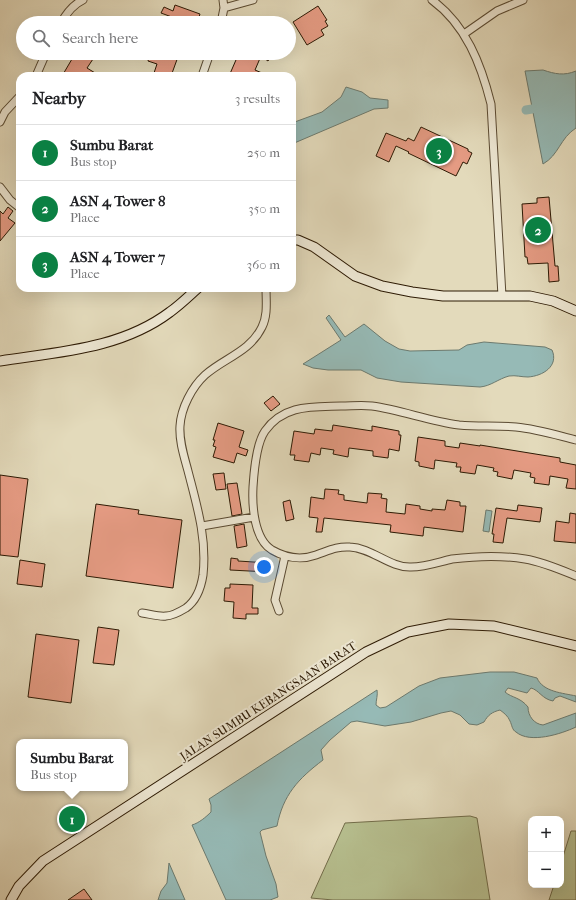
<!DOCTYPE html>
<meta charset="utf-8">
<style>
body{margin:0;font-family:"IM FELL French Canon",serif;background:#f2f2f2;color:#202124}
.controls{position:absolute;right:12px;bottom:12px;display:grid;overflow:hidden;border-radius:8px;box-shadow:0 4px 16px #0002}
.controls button{width:36px;height:36px;display:grid;place-items:center;padding:0;border:0;border-bottom:1px solid #e0e0e0;background:#fff;color:#202124;font:20px sans-serif}
.you{position:absolute;left:264px;top:567px;width:14px;height:14px;margin:-10px;border:3px solid #fff;border-radius:50%;background:#1a73e8;box-shadow:0 0 0 6px #1a73e833}
.badge{display:grid;place-items:center;width:26px;height:26px;border-radius:50%;background:#0b8043;color:#fff;font-size:13px;font-weight:700}
.pin{position:absolute;translate:-50% -50%;border:2px solid #fff;box-shadow:0 1px 4px #0006}
.popup{position:absolute;left:16px;top:739px;width:112px;height:52px;box-sizing:border-box;display:grid;place-content:center;border-radius:8px;background:#fff;filter:drop-shadow(0 1px 3px #0005);font-size:13px;white-space:nowrap;color:#757577}
.popup b{font-size:15px;color:#202124}
.popup::after{content:'';position:absolute;left:50%;top:100%;margin-left:-8px;border:8px solid transparent;border-top-color:#fff}
.list{margin:0;padding:0;list-style:none}
h2{display:flex;justify-content:space-between;align-items:center;height:52px;margin:0;padding:0 16px;font-size:17px}
h2 small{font-size:13px;font-weight:400;color:#757577}
.list li{display:grid;grid-template-columns:26px 1fr auto;gap:12px;align-items:center;box-sizing:border-box;height:56px;padding:0 16px;border-top:1px solid #e0e0e0}
.list b{display:block;font-size:15px;white-space:nowrap}
.list p{margin:0;font-size:13px;white-space:nowrap;color:#757577}
.list em{font-size:13px;font-style:normal;color:#757577}
.icon{flex:none;width:22px;height:22px;fill:none;stroke:currentColor;stroke-width:2;stroke-linecap:round;stroke-linejoin:round}
.map{position:relative;flex:none;width:576px;height:900px;overflow:hidden}
.search{position:absolute;background:#fff;box-shadow:0 4px 16px #0002;left:16px;top:16px;width:280px;height:44px;display:flex;align-items:center;gap:10px;box-sizing:border-box;padding:0 14px;border-radius:22px;color:#757577;font-size:15px}
.panel{position:absolute;background:#fff;box-shadow:0 4px 16px #0002;left:16px;top:72px;width:280px;height:220px;border-radius:12px}
.map>svg:first-child{display:block}
</style>
<div class="map">
<svg width="576" height="900" viewBox="0 0 576 900">
<rect width="100%" height="100%" fill="#e3dabb"/>
<filter id="stains"><feTurbulence type="fractalNoise" baseFrequency=".005" numOctaves="4"/><feColorMatrix values="0 0 0 0 .2 0 0 0 0 .09 0 0 0 0 .02 0 0 0 .5 -.17"/></filter>
<radialGradient id="worn" r=".72"><stop offset=".6" stop-color="#630" stop-opacity="0"/><stop offset="1" stop-color="#630" stop-opacity=".3"/></radialGradient>
<path fill="#b6be8e" stroke="#726c49" d="M470,816l7,2 13,82h-157l-22,-2 34,-75z
M571,831h5v69h-27l5,-15h7v-22z"/>
<path fill="#96bab6" stroke="#6c7a6f" d="M543,70c12,4 21,6 33,1v57c-16,10 -17,27 -33,36l-18,-93z
M346,87l16,5 8,6 18,2v8l-14,1 -82,35v-21l30,-11 19,-15z
M329,315l16,22 19,-13 21,17 14,8 11,2 49,-1 8,-5 17,-3 61,5 7,3c7,16 -9,26 -24,27 -7,0 -12,-2 -19,-1 -11,3 -18,10 -29,11l-79,-5 -24,-4 -16,-8h-33l-15,-2 -10,-4 38,-24 -15,-22z
M486,510l6,1 -3,21 -6,-1z
M490,672h24l23,6c6,14 26,15 39,18v6l-16,-6 -5,2 -2,3c-11,-2 -14,-11 -22,-13l-4,5 -19,-5 -3,4c7,6 15,5 23,15 0,9 6,17 15,18l33,-12v14c-15,7 -46,17 -60,5 -4,-2 -4,-7 -6,-11 -2,-5 -6,-8 -10,-11 -8,2 -12,5 -16,12l-7,3 -8,-1 -9,-9 -9,-4 -10,2 -30,9 -26,4 -28,-5 -6,1 -21,18 -9,10 2,10c-25,19 -40,35 -46,66l-15,4 -2,2 6,24 10,28 2,13 -8,3h-44l-34,-75c7,-2 14,-8 19,-13v-7l-2,-6 168,-109c1,5 -1,10 -1,15l4,3 6,-1 33,-21 21,-8z
M169,863l16,37h-27l3,-9 6,-8z"/>
<g fill="none" stroke-linecap="round" stroke-linejoin="round">
<path stroke="#96bab6" stroke-width="9" d="M526,110l6,-1"/>
</g>
<path fill="#e59b83" stroke="#2d1a04" d="M175,5l25,9 -3,9h-9l-27,-10 3,-6 9,4z
M318,6l9,14 -2,1 3,5 -7,4 3,5 -17,10 -14,-23z
M62,53h35l-10,15 13,8h-38l10,-17z
M150,53h25l4,1 -8,22h-18l4,-12 -9,-3z
M239,53l14,5 2,-5h18l-5,8 -7,-5 -6,14 14,6h-40z
M421,127l47,22v2l4,2 -5,11 -4,-2 -7,14 -48,-23 1,-1 -13,-6 -7,16 -13,-6 10,-23 20,8 2,-3 6,3z
M549,197l6,69h3l1,15 -10,1 -1,-19 -20,1 -1,-7h-2l-3,-53 15,-1v-5z
M8,207l5,4 -5,7 7,5 -15,18v-30l3,3z
M273,396l7,8 -9,7 -7,-8z
M218,423l26,8 -5,16 9,3 -2,6 -9,-3 -3,10 -21,-6 3,-10 -3,-1 2,-6h-2z
M333,425l39,6v-5l27,5v4h2l-2,16 -10,-2 -1,9 -15,-2v-5l-24,-3 -1,9 -15,-3 1,-4 -13,-2 -1,7 -9,-2 -2,9 -15,-2 1,-5h-5l4,-24 20,3 1,-5 17,2z
M418,437l27,4v5l14,2 1,-5 20,3v-1l80,13v4l16,3v24l-10,-1 2,-9 -18,-3 -1,9 -15,-2 1,-5 -5,-1 1,-4 -17,-3 -2,9 -15,-3 1,-4 -5,-1 1,-3 -17,-3 -2,9 -15,-2 1,-5h-5l1,-4 -22,-3 -1,9 -15,-3v-4l-4,-1z
M224,473l2,16 -10,1 -3,-16z
M0,475l28,4 -10,78 -18,-2z
M237,483l5,31 -10,2 -5,-32z
M325,489l14,1 -1,4 6,1v5l23,3 1,-10 14,1 -1,4 6,1 -1,13 19,2 1,-10 14,2v3l12,2v-2l13,1 2,-10 13,2v4h6l-3,26 -39,-5 -1,9 -33,-4 1,-7 -67,-7 -2,14h-6l2,-14 -9,-1 2,-20 13,2z
M290,500l4,19 -8,2 -3,-19z
M96,504l43,6 -1,4 44,6 -9,68 -87,-12z
M518,505l24,3 -2,14 -33,-4 -4,25 -10,-1 1,-8h-2l4,-26 21,3z
M570,513l6,1v29l-22,-2 2,-20 13,2z
M244,524l3,22 -10,2 -3,-22z
M231,558l7,1v2l31,2 -1,9 -38,-2z
M20,560l25,4 -3,23 -25,-3z
M230,584l23,1 -1,23h6v6h-12v5l-13,-1 1,-16 -10,-1 1,-13h5z
M98,627l21,3 -5,35 -21,-2z
M36,634l43,6 -8,63 -43,-6z
M84,889l8,11h-24z"/>
<g fill="none" stroke-linecap="round" stroke-linejoin="round">
<g stroke="#5a4a32" stroke-width="9">
<path id="street" d="M432,0c34,25 49,64 59,104l11,192
M224,8l29,-8
M61,23c5,-9 13,-19 22,-23
M221,23l3,-15 -1,-8
M464,34l33,-23 26,-11
M36,76l10,-23
M202,76l8,-23
M0,122l5,-10 15,-16
M0,187l10,13 10,8
M576,440c-20,-5 -39,-11 -60,-13 -19,-2 -38,0 -57,-2 -30,-4 -58,-15 -87,-19 -10,-1 -21,0 -31,0 -28,1 -57,-2 -76,25 -9,13 -11,40 -12,56 -1,19 1,52 19,63 14,8 30,10 44,5 12,-4 21,-9 34,-8 22,1 40,21 61,20 14,0 28,-5 41,-8 24,-3 49,-4 73,0 18,3 34,10 51,17
M202,526l52,-9
M279,611l-4,-11 10,-44
M142,613c8,1 17,4 24,3 6,0 15,-5 20,-8 11,-8 15,-20 17,-33 4,-37 -6,-69 -15,-104 -4,-15 -9,-30 -8,-45 1,-18 12,-39 25,-51 19,-17 45,-23 57,-48 6,-12 4,-26 4,-39"/>
</g>
<g stroke="#2d1a04" stroke-width="11">
<path id="secondary" d="M292,240h6l16,7 41,29 27,10 30,6 31,4h87l23,5 23,10
M0,361c58,-9 121,-12 170,-49 10,-7 19,-16 28,-24
M11,900l8,-14 24,-25 323,-209 42,-20 41,-8 45,2 82,20"/>
</g>
<use href="#street" stroke="#ede7d3" stroke-width="7"/>
<use href="#secondary" stroke="#ede7d3" stroke-width="9"/>
</g>
<g text-anchor="middle" stroke-width="4" stroke-linejoin="round" paint-order="stroke">
<g font-size="12" fill="#2d1a04" stroke="#ede7d3">
<text transform="translate(268 701) rotate(-33)" y="4">JALAN SUMBU KEBANGSAAN BARAT</text>
</g>
</g>
<rect width="100%" height="100%" filter="url(#stains)"/>
<rect width="100%" height="100%" fill="url(#worn)"/>
</svg>
<div class="controls">
<button>+</button>
<button>−</button>
</div>
<div class="you"></div>
<div class="pin badge" style="left:72px;top:819px">1</div>
<div class="popup"><b>Sumbu Barat</b>Bus stop</div>
<div class="pin badge" style="left:538px;top:230px">2</div>
<div class="pin badge" style="left:439px;top:151px">3</div>
<div class="search"><svg class="icon" aria-label="search" viewBox="0 0 24 24"><circle cx="10" cy="10" r="6"/><path d="M15 15l6 6"/></svg>Search here</div>
<section class="panel">
<h2>Nearby<small>3 results</small></h2>
<ul class="list">
<li><span class="badge">1</span><div><b>Sumbu Barat</b><p>Bus stop</p></div><em>250 m</em></li>
<li><span class="badge">2</span><div><b>ASN 4 Tower 8</b><p>Place</p></div><em>350 m</em></li>
<li><span class="badge">3</span><div><b>ASN 4 Tower 7</b><p>Place</p></div><em>360 m</em></li>
</ul>
</section>
</div>
